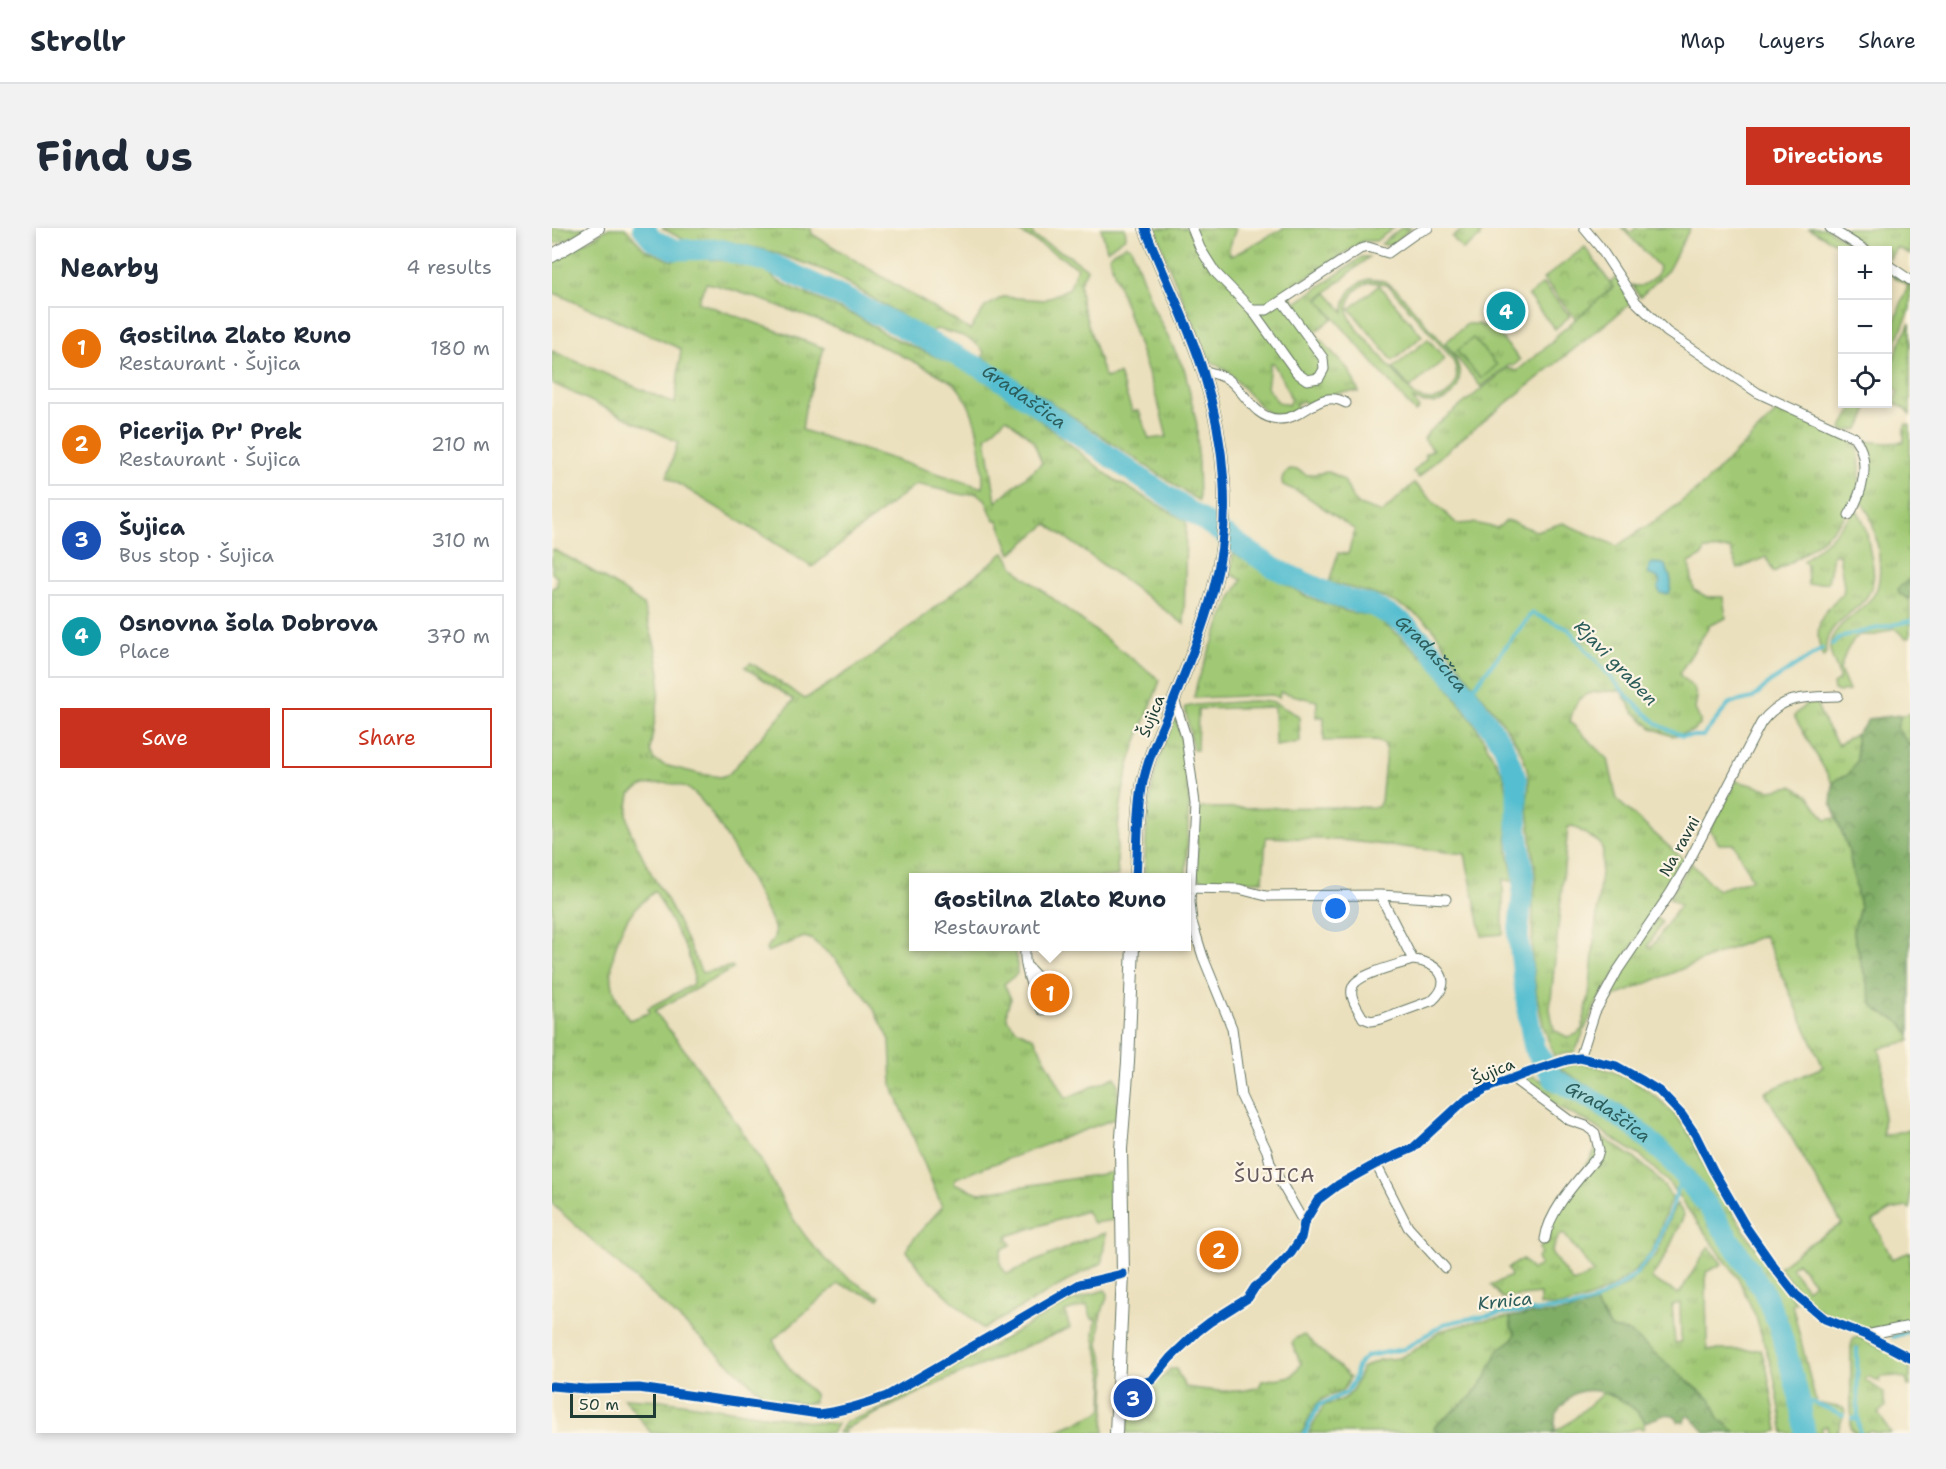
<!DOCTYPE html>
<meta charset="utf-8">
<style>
body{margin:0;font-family:"Shantell Sans",sans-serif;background:#f2f2f3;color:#1f2937}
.controls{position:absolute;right:18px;top:18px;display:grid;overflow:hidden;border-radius:0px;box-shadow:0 3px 9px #0003}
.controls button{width:54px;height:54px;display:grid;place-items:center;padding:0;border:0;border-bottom:2px solid #e0e1e3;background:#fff;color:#1f2937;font:30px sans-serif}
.scale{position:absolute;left:18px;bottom:15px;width:86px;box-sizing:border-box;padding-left:6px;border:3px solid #1f3d34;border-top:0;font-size:16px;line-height:21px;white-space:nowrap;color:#1f3d34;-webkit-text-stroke:4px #fcf5e5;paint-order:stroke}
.you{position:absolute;left:784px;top:681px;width:21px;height:21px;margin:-15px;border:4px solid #fff;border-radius:50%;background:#1a73e8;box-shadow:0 0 0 9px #1a73e833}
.badge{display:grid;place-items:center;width:39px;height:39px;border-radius:50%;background:#c8321e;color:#fff;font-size:20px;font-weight:700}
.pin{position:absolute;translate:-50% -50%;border:3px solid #fff;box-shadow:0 2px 6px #0006}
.popup{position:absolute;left:357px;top:645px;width:282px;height:78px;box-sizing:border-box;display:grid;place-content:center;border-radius:0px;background:#fff;filter:drop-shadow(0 2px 4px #0005);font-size:20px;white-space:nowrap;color:#747a83}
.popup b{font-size:22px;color:#1f2937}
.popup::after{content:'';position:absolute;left:50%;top:100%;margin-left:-12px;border:12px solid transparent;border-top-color:#fff}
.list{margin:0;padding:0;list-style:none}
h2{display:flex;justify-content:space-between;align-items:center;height:78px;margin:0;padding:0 24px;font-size:26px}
h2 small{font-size:20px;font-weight:400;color:#747a83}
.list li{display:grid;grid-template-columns:39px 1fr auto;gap:18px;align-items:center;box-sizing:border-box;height:84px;margin:0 12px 12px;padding:0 12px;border:2px solid #e0e1e3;border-radius:0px}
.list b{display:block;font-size:22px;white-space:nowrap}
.list p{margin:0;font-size:20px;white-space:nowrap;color:#747a83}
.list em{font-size:20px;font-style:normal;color:#747a83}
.actions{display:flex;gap:12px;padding:18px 24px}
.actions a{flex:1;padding:14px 0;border:2px solid #c8321e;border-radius:0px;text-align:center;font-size:21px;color:#c8321e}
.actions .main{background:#c8321e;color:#fff}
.icon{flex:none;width:33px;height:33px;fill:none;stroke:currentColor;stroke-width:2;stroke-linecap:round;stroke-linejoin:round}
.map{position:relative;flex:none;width:1358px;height:1205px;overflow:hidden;border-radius:0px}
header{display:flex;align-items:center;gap:36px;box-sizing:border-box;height:84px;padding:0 30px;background:#fff;border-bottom:2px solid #e0e1e3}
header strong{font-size:28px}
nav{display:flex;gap:33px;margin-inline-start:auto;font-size:21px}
.intro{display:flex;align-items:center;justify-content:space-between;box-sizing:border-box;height:144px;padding:0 36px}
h1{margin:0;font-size:42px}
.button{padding:15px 27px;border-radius:0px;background:#c8321e;color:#fff;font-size:21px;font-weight:700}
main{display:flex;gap:36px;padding:0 36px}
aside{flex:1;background:#fff;border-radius:0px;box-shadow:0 3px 9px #0003}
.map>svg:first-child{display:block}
</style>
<header>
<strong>Strollr</strong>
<nav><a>Map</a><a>Layers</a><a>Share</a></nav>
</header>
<div class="intro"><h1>Find us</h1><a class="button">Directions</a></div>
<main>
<aside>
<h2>Nearby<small>4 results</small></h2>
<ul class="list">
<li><span class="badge" style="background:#e8710a">1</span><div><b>Gostilna Zlato Runo</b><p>Restaurant · Šujica</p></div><em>180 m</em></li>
<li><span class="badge" style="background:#e8710a">2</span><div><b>Picerija Pr' Prek</b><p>Restaurant · Šujica</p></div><em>210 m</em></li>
<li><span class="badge" style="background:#1a4fb4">3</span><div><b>Šujica</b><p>Bus stop · Šujica</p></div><em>310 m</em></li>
<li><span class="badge" style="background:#0f9aa8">4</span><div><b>Osnovna šola Dobrova</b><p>Place</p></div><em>370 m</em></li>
</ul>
<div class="actions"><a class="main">Save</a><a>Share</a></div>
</aside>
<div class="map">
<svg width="1358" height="1205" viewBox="0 0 1358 1205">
<defs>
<pattern id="grass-tufts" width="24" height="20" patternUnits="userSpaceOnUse" patternTransform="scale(1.5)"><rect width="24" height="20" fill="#a1c975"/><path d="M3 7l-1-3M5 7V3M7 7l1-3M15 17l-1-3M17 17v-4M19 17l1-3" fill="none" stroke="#83a461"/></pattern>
<pattern id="forest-crowns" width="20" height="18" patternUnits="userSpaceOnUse" patternTransform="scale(1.5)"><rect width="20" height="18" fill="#80ad66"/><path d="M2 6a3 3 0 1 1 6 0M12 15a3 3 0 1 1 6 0" fill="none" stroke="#688e55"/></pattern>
<pattern id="park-crowns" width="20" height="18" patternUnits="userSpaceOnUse" patternTransform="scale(1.5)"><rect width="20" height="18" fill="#a1c975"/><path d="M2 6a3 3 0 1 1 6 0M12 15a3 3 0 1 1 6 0" fill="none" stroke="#83a461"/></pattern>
</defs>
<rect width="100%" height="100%" fill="#fcf5e5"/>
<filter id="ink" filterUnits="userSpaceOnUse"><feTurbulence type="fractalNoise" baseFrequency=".0167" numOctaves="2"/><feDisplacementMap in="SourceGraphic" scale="12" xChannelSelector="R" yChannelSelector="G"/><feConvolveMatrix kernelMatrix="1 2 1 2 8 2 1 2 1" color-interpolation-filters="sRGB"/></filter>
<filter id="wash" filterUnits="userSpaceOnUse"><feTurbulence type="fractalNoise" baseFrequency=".008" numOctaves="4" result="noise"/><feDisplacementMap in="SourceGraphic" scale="24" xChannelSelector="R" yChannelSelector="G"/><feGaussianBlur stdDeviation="1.35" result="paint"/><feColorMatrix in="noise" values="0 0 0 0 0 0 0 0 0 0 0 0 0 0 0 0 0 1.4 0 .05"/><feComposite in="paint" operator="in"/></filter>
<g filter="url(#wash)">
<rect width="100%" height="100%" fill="#ebe0bd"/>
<path fill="url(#grass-tufts)" stroke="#608354" stroke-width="1.5" fill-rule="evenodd" d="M0,0h35c-11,6 -22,16 -35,15z
M57,0h16l19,21 28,12 7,-2h25l35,3 28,8 10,11 83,37 27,17 68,30 47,25 111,89 73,42 -2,103 -137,-100 -36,30 -13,-34h-4l-9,-21 -9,-6 -12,2 -48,-11 -104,83 -40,-26 -105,-64 11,-35 -126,-59v-32l123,53 6,-55 -129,-57v-30zM154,55c26,5 53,16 78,25 58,21 115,43 168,74 26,23 31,73 31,106l-181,-58 3,-21 19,-61 -126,-46zM454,190l27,22 9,23 -46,39 -10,-65z
M110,0h149l1,6 158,96 15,-23 18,-10 41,3 26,-12 7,-21 -64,-39h18l3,9 35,19 18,13 -7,14 1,19 24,76 14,-4 13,37h7l10,28 18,-2 -8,-31 -50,-149 7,-7 10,-5 5,2 22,60 32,64 12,54 2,76 -216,-144 1,-5c-12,-16 -29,-19 -48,-23l-6,4 -101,-61 -56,-20 -46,-11 -39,1z
M549,0h24l1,9 -19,13z
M604,0h80l-7,21 1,6h4l50,-27h110l-18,13h-13l-76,49 27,42 -18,-29 66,-46h7l-51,42 15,19 -19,15 35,37 10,22c-20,-2 -34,4 -52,12l-4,-3 -8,3 3,5 -15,7 -14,-3 -6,-4 -33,-35 -21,-15 -40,-92zM721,135l12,21 6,15 -3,6 -10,-3 -11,-14 3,-24z
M849,0h10c-10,7 -16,21 -30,16z
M913,0h22l-8,7 1,2 -17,13 -11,-13z
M1070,0h4l4,5 6,-5h54l-22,42 -28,27 -8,-12c11,4 16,-4 25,-10l2,-8z
M1256,0h18l34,22h-12z
M1283,0h75v27l-13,-8 -9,14v-11h-17z
M1336,40l22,15v27l-22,51v-22l20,-54 -20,-12z
M1065,49l17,24 -175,140 -25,21 -15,16 -6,-6 13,-13 -1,-5 8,-4 -9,-11 5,-8 79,-63 9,3 35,-29 4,-6 57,-49 -3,-5z
M936,94l32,38 -7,6 -4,-1 -28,22 -36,-44 22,-19h12l3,3z
M1358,95v92l-4,-6 -12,-6 4,-12c0,-1 -8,-3 -9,-4 -8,-8 16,-54 21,-64z
M1303,176h14l-6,18 -5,7 -10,2 -7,-2z
M1230,179l70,35 6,6c2,14 3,27 0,41 -8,35 -55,67 -84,83l-8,-15 -28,12 -8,-20 -25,1 -3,6 -13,7 5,27 13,7h16l3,21 -16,7 -31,49 15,15 3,9 -2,11 5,11v5l-8,6 -20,5 -20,-8 -19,-17 -12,-20c-30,1 -44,-3 -51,31l38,37 9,41 68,61 -90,145 -17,39 -4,7 -20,4 -11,-31 -6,-28 -5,-34 1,-63 3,-19 -9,-81c11,-43 -26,-78 -49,-109 -16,-21 -31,-42 -46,-64 -29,-27 -65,-36 -103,-44l9,-30 10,1 7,-24 -52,-36 -20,-9c-3,-8 1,-11 7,-16l8,1 9,5 21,-3 7,3 9,5 9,19 6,6 23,8 32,-30 43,41 16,-1 24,5 9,-7h4l26,10 27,-8 54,23 48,-32 39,-30zM1021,598l27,17 3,8 -14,145 -7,33 -5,5 -10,3 -13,-7 -4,-21 18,-182z
M1354,196l4,1v154l-12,10 10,10h2v38l-4,1 -12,-10 -18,7h-17c-12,11 -15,21 -19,35l9,21 -10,1 -5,-2 -1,-6 6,-4c1,-12 -11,-23 -9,-35 2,-21 35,-34 45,-52 10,-19 2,-57 -5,-77 -2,-5 -8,-11 -8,-16 -1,-7 4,-16 5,-23 2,-12 0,-25 -4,-36l23,2 18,-1v-13z
M1303,283l3,1c8,11 10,27 12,40 2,9 5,19 3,28 -3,34 -52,36 -47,75l-3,2c-11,-28 -3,-45 20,-63l1,-7 -5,-33h-6l-5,28 -20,3 -1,-20 -4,-4 26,-22z
M0,321l27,14 41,25 23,17 12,41 5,27 -2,27 -8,50 4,10 10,5 36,9 21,3 8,-3 65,-74 -49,-33 6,-4 54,36 69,-44 131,-103 8,14 9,9 138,105c-7,22 -17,44 -25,66 -13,37 -21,90 -17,130l-22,2h-182v68l102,1 -2,4 3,7v16l-13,10 7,15 -4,10v10l9,10 18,9 32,60 49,-21 3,7 -1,34 -161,60 -2,5 25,10 137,-21 -2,48 -21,3 -7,-12 -79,25 4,9 -9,4c-4,12 -3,16 5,25l77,-34 21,-7c1,11 -3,20 -3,30l-22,11 -97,55 -60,-56 -16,-22 2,-7 33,-37 -50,-122 -2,-45 -20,-38 -35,-43 -24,-20 -7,-2 -37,15 -1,-4c8,-7 10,-11 8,-21 -14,-30 -59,-121 -84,-137 -11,-8 -31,-8 -44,-5 -6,1 -11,6 -16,9l-3,20 4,19 22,44 14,22 35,74 30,-7 1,3 -79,42c39,47 73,97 106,148 10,16 17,32 26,48 26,44 50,66 94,90l-1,2 -41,-15 -65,56c10,24 23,36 41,54v8l-9,2 -38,-6 -215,-194v-616l5,-2v-9l-5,-4zM103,663l33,62 6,25 -2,7 -44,23 1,5 -20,7c-6,-10 -12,-19 -15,-29 -7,-22 2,-54 14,-73 6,-10 18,-19 27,-27z
M681,325l73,43 42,16 26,4 22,17 36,32 42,58 30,53 6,29 -3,22 1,24 6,29 -4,1 -7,-2v55l-21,2 -17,-82 -124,-14 -75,-3 -3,44h-60l-5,-3 -2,-5 2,-65 180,-1 3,-6 5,-50 -1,-6 -8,-5 -53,1v-24h-8l1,-16 -37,-9 -1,6 -7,-3 -78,3 3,-15 26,-67 8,-18 11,-18 -11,-6z
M1252,472h11l10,24 13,21 18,-11 1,27 -9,15 -11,3 -4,5 -39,-68 12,-12z
M700,473l21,1 26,14 1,26 -25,4 -1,-39 -76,2 -1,41h-4l-8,-43 11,-2z
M1358,486v32l-13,-18 4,-13z
M624,492l5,16 8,64 -3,77 -42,1c2,-32 2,-64 9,-94 4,-22 12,-43 20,-63z
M1184,553l35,9 21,-4 16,9 18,25 10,-2 12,30 12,59 -7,24 20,75c15,8 37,15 37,35l-31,7 4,17v71l27,-7v80l-3,-2 -17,3 -17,11 19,38 18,-7v71l-42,6 -29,-8 -24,-14 -12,-10 -24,-30 27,-21 36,-22 -77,-132 58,-25 -59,-132 -160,66 16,-28 37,-55 5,4 -14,24 3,2 29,-43 -11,-7 22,-35 26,27 35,-11 -18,-35h-15l-9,-14zM1245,1034l17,21 -7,6 -16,-21z
M1025,835c48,6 88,33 114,74 7,11 11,25 17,37 7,13 17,26 25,39 19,30 39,61 63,89l-4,2 24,99 27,5 2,3 -8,22h-9l-1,-7 -5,1v6h-10l-24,-101 -13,-35 -81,-124 -31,-32 -42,-35 -63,-38z
M981,848l91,51 41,33 9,18 13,16 10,9 29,40 36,56 19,52 16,82h-13l-10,-58 -18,-58 -18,-39 -70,-96 -26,-25 -53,-34 -29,-15 -38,-28z
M1051,910c27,16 52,32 69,60 -9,16 -12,37 -20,52 -19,32 -75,62 -112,55v-11l-38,4 -11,-13 20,-9 -3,-8 15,-9 9,11 8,-5 -3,-7 4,-5 -2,-5 10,-7v-14zM1012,1006l30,39 -21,10 -22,-30 8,-17z
M1125,976l7,11 -18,40 -15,24 28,15 30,-48 13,18 -16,8 1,78h54l6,19 11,62 -10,2h-31l-18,-14 -7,-18 -83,-69 -17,-3 -18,-26 34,-19 29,-30 14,-40zM1128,1075l1,39 -6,1 -3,-38z
M553,1062l3,4 -8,24 -1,27 7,23 -2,65h-52l46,-20 5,-5 1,-28 -10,-45 2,-16h-4l-5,-14 -22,7 5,16 -129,54 -97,47 1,4h-7l7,-11 36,-13 187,-107z
M958,1089l1,10 5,6 -3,6 -14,10 -14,30 -15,19 -35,28 -1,3 6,4h-131l15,-28c30,-6 27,-12 38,-37l17,-8 20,-2 16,-8 25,-19 38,-10z
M752,1107l46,42c-9,24 -20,13 -32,26 -6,6 -11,21 -16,30h-175l2,-30 10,1v-14c14,-5 22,-9 31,-21h6l9,18c24,3 50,8 74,0l3,-6 30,-5 9,-12 -9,-21 4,-5z
M1306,1109l52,25v24h-2l-2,-7 -11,-3 -14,1 -1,5 -10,-5h-4l-1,3 18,12 2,16 -7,5 13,20h-15l-5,-3 -6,3h-10l-4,-5v-82l2,-7z
M1051,1165c18,6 33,13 42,29l-2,7 -5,-1 -18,5h-68l17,-10z
M72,1170l37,2 150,22 26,2 -5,9h-181z"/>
<path fill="url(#forest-crowns)" stroke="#50754d" stroke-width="1.5" d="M1358,351v20l-11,-5 -1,-6z
M1349,487l-4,13 13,18v289l-8,-12 -23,-12 -6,-5 -20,-75 7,-24 -12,-59 -17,-45 2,-19 4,-5 11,-4 9,-14 -1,-27 9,-9 3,-6z
M1042,1075l18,26 17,3 83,69 7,18 18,14h-31l-16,-17h-4l-2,6h-5l-4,-5 -8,-3 -22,8c-11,-20 -48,-39 -71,-28 -4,2 -7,7 -10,10 -8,7 -10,16 -9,26l-3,3h-112l-6,-4 1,-3 35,-28 15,-19 14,-30 14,-10 2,-6 -4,-6 -1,-10c32,-7 52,1 84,-14z"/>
<path fill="url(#park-crowns)" stroke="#608354" stroke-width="1.5" d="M1033,19l28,40 -37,32 -33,-40z"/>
<path fill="#a1c975" stroke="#608354" stroke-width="1.5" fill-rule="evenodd" d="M817,51l15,2 13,9 56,65c20,31 -9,59 -40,44l6,10 -4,3 -96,-112 8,-7 17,19c0,-17 9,-28 25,-33zM818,54l14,2 6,3 61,70c17,27 -8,53 -36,39l-61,-71c-12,-17 -4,-36 16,-43z
M991,56l27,32 -15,13 -27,-33z
M827,57l43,51 -29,25 -43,-52z
M921,110l24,27 -16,14 -24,-28z
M876,111l17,20 -35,29 -17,-20z"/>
<path fill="#54bed0" stroke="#3a7e82" stroke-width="1.5" d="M1101,335l11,1c5,8 10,20 5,29l-4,1 -5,-1 -2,-5 2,-6 -2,-4 -10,-4 1,-9z"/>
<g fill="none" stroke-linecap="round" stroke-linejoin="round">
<path stroke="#54bed0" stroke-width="4" d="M1280,416l11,-8 67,-15
M916,467l64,-82 36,16 63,71 28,25 23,11h21l27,-33 23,-5 16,-15 53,-34
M1341,1109l17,-6
M1305,1120l1,72
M1247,1169l44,18
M1300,1190l6,2 2,13
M753,1205l14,-28 27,-12 8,-13 2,-10 4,-8 7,-6 37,-7 40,-25 18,-4 40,-7 70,-5 23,-7 25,-15 14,-10 20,-24 19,-48 9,-30"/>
<path stroke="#54bed0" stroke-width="21" id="s1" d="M91,0l10,12 23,10 43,-1 49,13 85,40 139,72 143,100 139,94 64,29 35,9 29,16 23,21 43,52 35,50 14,35v47l7,52 -6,56 10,80 6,33 20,31 48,26 37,26 31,28 37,46 56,85 16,36 20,71 6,36"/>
</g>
</g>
<g filter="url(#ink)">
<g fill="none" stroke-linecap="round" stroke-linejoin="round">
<g stroke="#667664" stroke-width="11">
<path id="street" d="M640,0l8,20 15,24 37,38 45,63 10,7 12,-2 5,-9 -1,-11 -41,-57
M1032,0l15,18 37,56 31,30 91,61 96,44c18,23 9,55 -5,78
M1278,0l35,22
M1336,37l22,15
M700,82h15l93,-61 8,-2 20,6 28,-20 12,-5
M651,142c8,3 19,5 26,10 17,13 25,38 49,39 27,1 42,-32 68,-16
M622,471l12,38 9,66 -5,99 2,20 11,35 29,71 9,68 26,55 3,12 34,60
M634,660l53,1 27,7 114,-1 66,4
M828,667l33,65c24,2 42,20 20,40l-52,19 -10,2 -8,-3c-5,-9 -15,-22 -10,-32 5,-12 47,-22 60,-26
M474,718c-5,14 8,51 16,64
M476,739l14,15
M1028,830l15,-46 23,-42 53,-78 17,-29 73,-140c20,-28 46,-26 77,-27
M960,850l57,42 17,6 9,7 4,17 -2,7c-18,22 -48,53 -52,82
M824,936l32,63 37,41
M1314,1107l44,-9
M567,1157l21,-1 12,-4 18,-22 27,-26 13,-10 38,-24 7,-11 14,-11 22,-23 10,-15 3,-15 14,-23 20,-15 38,-21 37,-16 52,-48 19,-11 46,-17 37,-12 13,-2 36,8 27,15 16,10 23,24 13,19 18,36 33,57 28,40 22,28 29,24 41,16 44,23
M0,1158l33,3 54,-1 180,26c24,-3 45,-9 68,-18l193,-112 43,-10"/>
</g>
<g stroke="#667664" stroke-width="14">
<path id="secondary" d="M0,28l46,-28
M584,650c2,-32 1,-65 7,-96 6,-28 19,-54 30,-80 15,-37 30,-74 40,-111 20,-71 12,-150 -10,-220 -15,-49 -40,-95 -58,-143
M564,1205l7,-159 -2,-125 7,-87 5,-116"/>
</g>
<use href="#street" stroke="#fff" stroke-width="9"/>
<use href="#secondary" stroke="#fff" stroke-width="12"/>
<g stroke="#fcf5e5" stroke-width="13">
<path id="cycleway" d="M584,650c2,-32 1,-65 7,-96 6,-28 19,-54 30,-80 15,-37 30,-74 40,-111 20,-71 12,-150 -10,-220 -15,-49 -40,-95 -58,-143
M567,1157l21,-1 12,-4 18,-22 27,-26 13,-10 38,-24 7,-11 14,-11 22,-23 10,-15 3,-15 14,-23 20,-15 38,-21 37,-16 52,-48 19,-11 46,-17 37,-12 13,-2 36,8 27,15 16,10 23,24 13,19 18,36 33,57 28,40 22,28 29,24 41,16 44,23
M0,1158l33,3 54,-1 180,26c24,-3 45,-9 68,-18l193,-112 43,-10"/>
</g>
<use href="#cycleway" stroke="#0057b8" stroke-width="9"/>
</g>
</g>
<g text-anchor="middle" stroke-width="4.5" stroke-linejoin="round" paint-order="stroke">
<g font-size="16" fill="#1f3d34" stroke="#fcf5e5">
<text transform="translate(599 488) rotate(-68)" y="6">Šujica</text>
<text transform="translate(1127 618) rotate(-61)" y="6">Na ravni</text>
<text transform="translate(941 843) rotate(-23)" y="6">Šujica</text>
</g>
<g font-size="18" font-style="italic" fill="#2c5d5b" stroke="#fcf5e5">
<text dy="6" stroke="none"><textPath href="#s1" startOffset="424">Gradaščica</textPath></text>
<text dy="6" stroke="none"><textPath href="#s1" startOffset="910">Gradaščica</textPath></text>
<text transform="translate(1064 435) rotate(46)" y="6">Rjavi graben</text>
<text dy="6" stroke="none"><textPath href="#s1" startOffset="1434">Gradaščica</textPath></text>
<text transform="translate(953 1073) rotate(-6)" y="6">Krnica</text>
</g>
<g font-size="20" letter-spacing="1.5" fill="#645a5f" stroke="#fcf5e5">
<text x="723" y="954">ŠUJICA</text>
</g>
</g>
</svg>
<div class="controls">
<button>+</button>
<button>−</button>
<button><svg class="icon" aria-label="locate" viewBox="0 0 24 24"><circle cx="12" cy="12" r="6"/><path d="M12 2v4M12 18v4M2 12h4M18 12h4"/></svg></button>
</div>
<div class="scale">50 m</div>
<div class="you"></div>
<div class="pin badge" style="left:498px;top:765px;background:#e8710a">1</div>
<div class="popup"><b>Gostilna Zlato Runo</b>Restaurant</div>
<div class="pin badge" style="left:667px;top:1022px;background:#e8710a">2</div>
<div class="pin badge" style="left:581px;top:1170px;background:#1a4fb4">3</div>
<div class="pin badge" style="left:954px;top:83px;background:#0f9aa8">4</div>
</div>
</main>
